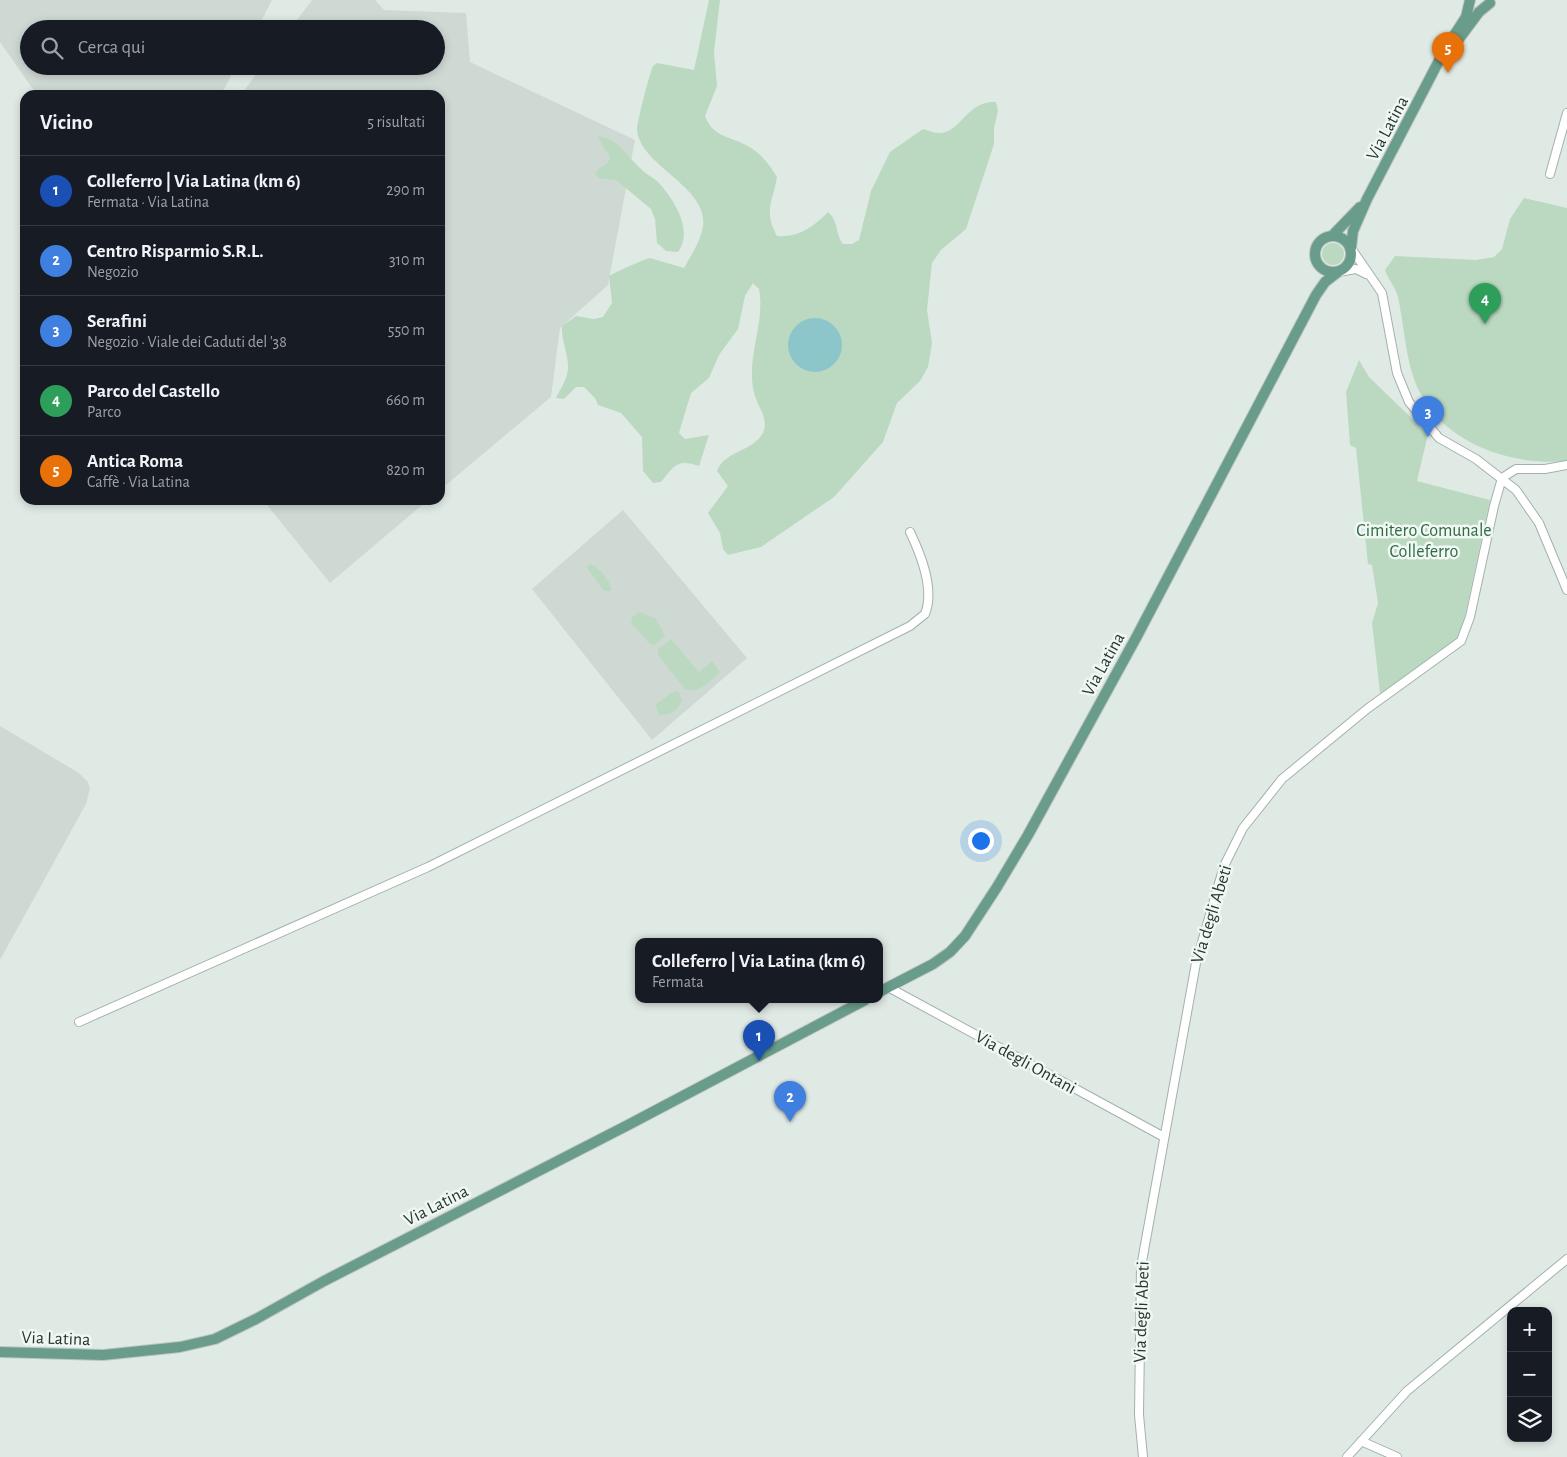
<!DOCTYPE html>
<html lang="it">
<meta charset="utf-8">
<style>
body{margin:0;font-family:"Alegreya Sans",sans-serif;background:#20242c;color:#f1f3f6}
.controls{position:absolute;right:15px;bottom:15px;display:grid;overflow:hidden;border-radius:10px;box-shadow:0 2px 8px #0003}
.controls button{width:45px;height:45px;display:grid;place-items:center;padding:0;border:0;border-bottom:1px solid #363941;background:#171b24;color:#f1f3f6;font:25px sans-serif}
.you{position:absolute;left:980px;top:840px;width:18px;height:18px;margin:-12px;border:4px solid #fff;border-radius:50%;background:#1a73e8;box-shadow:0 0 0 8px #1a73e833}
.badge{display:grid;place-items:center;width:32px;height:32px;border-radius:50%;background:#0f766e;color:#fff;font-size:16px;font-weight:700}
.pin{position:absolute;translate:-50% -41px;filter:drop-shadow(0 1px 2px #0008)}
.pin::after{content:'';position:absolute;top:26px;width:18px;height:15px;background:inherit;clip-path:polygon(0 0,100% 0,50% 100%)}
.popup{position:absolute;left:635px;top:938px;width:248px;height:65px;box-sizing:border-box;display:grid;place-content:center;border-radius:10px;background:#171b24;filter:drop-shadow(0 1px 4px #0005);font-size:16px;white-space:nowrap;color:#9ea1a6}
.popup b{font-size:19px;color:#f1f3f6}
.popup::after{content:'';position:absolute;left:50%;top:100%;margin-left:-10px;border:10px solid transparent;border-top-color:#171b24}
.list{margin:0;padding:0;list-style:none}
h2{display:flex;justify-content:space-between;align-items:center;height:65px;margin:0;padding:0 20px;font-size:21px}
h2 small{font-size:16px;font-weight:400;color:#9ea1a6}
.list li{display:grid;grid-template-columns:32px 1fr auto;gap:15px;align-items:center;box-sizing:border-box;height:70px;padding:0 20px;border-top:1px solid #363941}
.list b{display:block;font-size:19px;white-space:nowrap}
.list p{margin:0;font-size:16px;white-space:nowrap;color:#9ea1a6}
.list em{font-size:16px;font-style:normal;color:#9ea1a6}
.icon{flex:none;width:28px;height:28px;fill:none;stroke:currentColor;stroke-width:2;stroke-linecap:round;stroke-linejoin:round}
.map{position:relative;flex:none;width:1567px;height:1457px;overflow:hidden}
.search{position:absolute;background:#171b24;box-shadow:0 2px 8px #0003;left:20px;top:20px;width:425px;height:55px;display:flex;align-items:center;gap:12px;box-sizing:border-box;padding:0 18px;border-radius:28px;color:#9ea1a6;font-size:19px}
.panel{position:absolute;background:#171b24;box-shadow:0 2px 8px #0003;left:20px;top:90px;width:425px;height:415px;border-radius:15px}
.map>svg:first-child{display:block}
</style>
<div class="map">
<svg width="1567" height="1457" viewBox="0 0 1567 1457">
<rect width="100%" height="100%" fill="#e0eae5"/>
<path fill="#cfd9d4" d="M0,0h272l-15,29h-228v37h207l-15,29h-184l-37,-53z
M312,0h63l9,10 82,3 4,49 165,78 -27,145 -48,43 -9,69 -111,93v-395h-199l21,-29h174v-37h-146z
M263,500h165l-98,83z
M623,510l124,148 -95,82 -120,-151z
M0,726l79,47 9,9 2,7 -4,15 -86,156z"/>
<path fill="#bbd9c1" d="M709,0h11l-6,52 3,34 -12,30c8,21 24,20 41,29 13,6 24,20 31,32 -4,25 -14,33 0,59 20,2 37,-9 51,-24 11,9 7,22 15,32h9l7,-4 12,-49 19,-39 33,-23c5,1 10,4 15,4 23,1 27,-32 58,-31l2,9 -4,17v16l-28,85 -25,21 -9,13 -5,47 5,33 -4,24 -8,14 -23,22 -14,39 -49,55 -73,50 -33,8 -5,-6 -3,-16 -12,-20 20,-27 -11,-15c7,-19 32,-19 44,-35 10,-14 -2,-27 -6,-40 -11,-36 11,-72 4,-107l-6,-6 -8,13 -7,33 -19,26 -10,23 -18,15 -12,40 6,6 24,-4 -10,31c-23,-8 -25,1 -38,16l-8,1 -10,-12 -1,-34 -21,-24 -23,-8 -3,-7 -11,-11h-8l-12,12 -8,-1c5,-10 12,-20 12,-31 0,-14 -7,-27 -6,-41l14,-10 18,3 9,-2 9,-14 -3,-27c3,-2 37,-18 41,-18l34,10c7,-13 17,-27 19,-42 6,-39 -63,-60 -66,-96 0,-8 12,-55 16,-64l4,-3 37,7z
M597,136c20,1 30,20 43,32 5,6 13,9 18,14 16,17 36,49 20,70l-12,-1 -9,-8 -2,-24 -4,-10 -35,-29 -17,-2 -4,-4 3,-5 10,-6 2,-6z
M1524,198l43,10v253c-59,6 -132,-21 -153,-82 -9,-26 -10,-54 -16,-82 -2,-9 -10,-18 -13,-27l10,-14 81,4 18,-3 8,-8 8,-30z
M1322 254a11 11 0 1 1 22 0a11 11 0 1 1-22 0Z
M1359,360l10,17 59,57 -11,47 73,19 -29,134 -19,17 -59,43 -3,-1 -8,-70 6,-20 -6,-38 -4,-1 -12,-116 -6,-3 -4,-53z
M590,564c8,2 23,19 21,27h-7l-16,-21 -1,-3z
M640,612l16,7 9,17 -11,9 -6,-3 -17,-19 1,-6z
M671,639l28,33 13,-11 8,11c-9,8 -21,23 -35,17l-27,-34v-6z
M678,691l4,9c-3,9 -13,17 -23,14l-4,-9 16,-12z"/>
<path fill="#8dc6ca" d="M788 345a27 27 0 1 1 54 0a27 27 0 1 1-54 0Z"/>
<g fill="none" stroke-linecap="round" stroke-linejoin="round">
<g stroke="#a4b1ab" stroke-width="10">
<path id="minor" d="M1550,174l17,-61
M1351,248l31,45 15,80 12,29 30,36 37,21 40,31 23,33 28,67
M1338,272l18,-3 10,5
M888,987l276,150
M79,1022l349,-155 482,-241 15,-12c10,-25 -4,-59 -15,-82
M1361,1441l36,16
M1143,1457l-4,-42 2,-148 55,-304 28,-97 19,-38 39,-49 85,-70 94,-68 9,-24 24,-111 8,-28 14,-9h29l22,-4
M1347,1457l60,-66 160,-132"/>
</g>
<g stroke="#bdc4c1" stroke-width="12">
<path id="major" d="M1453,47l26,-35 11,-9
M1315 254a18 18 0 1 1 36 0a18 18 0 1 1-36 0Z
M1332,236l28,-29
M1351,248l2,-17 14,-32 77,-148 22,-34 4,-17
M879,992l54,-28 17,-12 15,-16 32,-49 31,-52 109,-199 179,-341 9,-13 13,-10
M0,1352l103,3 77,-8 35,-8 41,-20 68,-38 304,-156 237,-125"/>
</g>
<use href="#minor" stroke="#fff" stroke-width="8"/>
<use href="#major" stroke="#699c8b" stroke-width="10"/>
</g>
<g text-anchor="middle" stroke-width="5" stroke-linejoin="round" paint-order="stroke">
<g font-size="18" fill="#233931" stroke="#f1f7f3">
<text transform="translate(1387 128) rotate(-62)" y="6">Via Latina</text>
<text transform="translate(1103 664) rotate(-61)" y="6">Via Latina</text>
<text transform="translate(1211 914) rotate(-73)" y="6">Via degli Abeti</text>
<text transform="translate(1026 1062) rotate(29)" y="6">Via degli Ontani</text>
<text transform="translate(436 1205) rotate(-27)" y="6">Via Latina</text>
<text transform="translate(1141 1312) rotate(-88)" y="6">Via degli Abeti</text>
<text transform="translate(56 1338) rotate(2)" y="6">Via Latina</text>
</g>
<g font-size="18" fill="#306c43" stroke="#f1f7f3">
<text x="1424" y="536">Cimitero Comunale<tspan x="1424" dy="21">Colleferro</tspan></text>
</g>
</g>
</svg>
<div class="controls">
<button>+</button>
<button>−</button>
<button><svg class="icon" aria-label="layers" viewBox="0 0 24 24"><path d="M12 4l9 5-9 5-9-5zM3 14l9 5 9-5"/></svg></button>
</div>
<div class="you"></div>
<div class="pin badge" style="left:759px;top:1061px;background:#1a4fb4">1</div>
<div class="popup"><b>Colleferro | Via Latina (km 6)</b>Fermata</div>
<div class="pin badge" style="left:790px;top:1122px;background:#3f7fe0">2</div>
<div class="pin badge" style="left:1428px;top:437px;background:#3f7fe0">3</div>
<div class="pin badge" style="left:1485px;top:324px;background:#2e9e5b">4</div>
<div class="pin badge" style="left:1448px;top:73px;background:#e8710a">5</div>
<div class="search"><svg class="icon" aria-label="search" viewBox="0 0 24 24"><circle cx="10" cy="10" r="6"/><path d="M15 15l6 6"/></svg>Cerca qui</div>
<section class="panel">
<h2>Vicino<small>5 risultati</small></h2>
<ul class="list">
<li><span class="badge" style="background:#1a4fb4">1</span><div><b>Colleferro | Via Latina (km 6)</b><p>Fermata · Via Latina</p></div><em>290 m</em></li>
<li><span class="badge" style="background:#3f7fe0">2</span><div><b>Centro Risparmio S.R.L.</b><p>Negozio</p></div><em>310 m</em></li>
<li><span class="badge" style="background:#3f7fe0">3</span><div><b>Serafini</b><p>Negozio · Viale dei Caduti del '38</p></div><em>550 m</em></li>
<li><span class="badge" style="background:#2e9e5b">4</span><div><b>Parco del Castello</b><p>Parco</p></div><em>660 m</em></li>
<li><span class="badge" style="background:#e8710a">5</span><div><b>Antica Roma</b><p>Caffè · Via Latina</p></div><em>820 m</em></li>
</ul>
</section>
</div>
